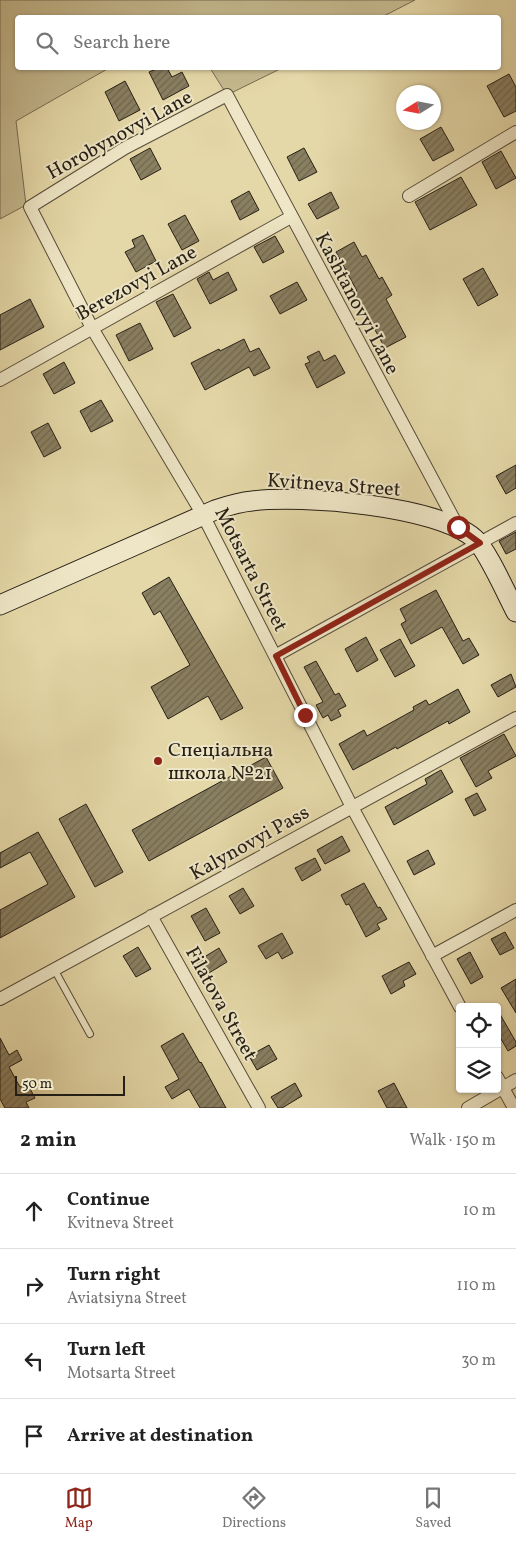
<!DOCTYPE html>
<meta charset="utf-8">
<style>
body{margin:0;font-family:Vollkorn,serif;background:#f6f6f6;color:#222}
.controls{position:absolute;right:15px;bottom:15px;display:grid;overflow:hidden;border-radius:5px;box-shadow:0 1px 4px #0004}
.controls button{width:45px;height:45px;display:grid;place-items:center;padding:0;border:0;border-bottom:1px solid #e0e0e0;background:#fff;color:#222;font:25px sans-serif}
.compass{position:absolute;left:396px;top:85px;width:45px;height:45px;border-radius:50%;background:#fff;box-shadow:0 1px 4px #0004;rotate:259deg}
.scale{position:absolute;left:15px;bottom:12px;width:110px;box-sizing:border-box;padding-left:5px;border:2px solid #261f15;border-top:0;font-size:14px;line-height:18px;white-space:nowrap;color:#261f15;-webkit-text-stroke:4px #eee6c6;paint-order:stroke}
.stop{position:absolute;width:15px;height:15px;margin:-11px;border:4px solid #8f2418;border-radius:50%;background:#fff}
.stop.end{background:#8f2418;border-color:#fff;box-shadow:0 1px 5px #0008}
.list{margin:0;padding:0;list-style:none}
h2{display:flex;justify-content:space-between;align-items:center;height:65px;margin:0;padding:0 20px;font-size:21px}
h2 small{font-size:16px;font-weight:400;color:#767676}
.list li{display:grid;grid-template-columns:32px 1fr auto;gap:15px;align-items:center;box-sizing:border-box;height:75px;padding:0 20px;border-top:1px solid #e0e0e0}
.list b{display:block;font-size:19px;white-space:nowrap}
.list p{margin:0;font-size:16px;white-space:nowrap;color:#767676}
.list em{font-size:16px;font-style:normal;color:#767676}
.icon{flex:none;width:28px;height:28px;fill:none;stroke:currentColor;stroke-width:2;stroke-linecap:round;stroke-linejoin:round}
.map{position:relative;flex:none;width:516px;height:1108px;overflow:hidden}
.search{position:absolute;background:#fff;box-shadow:0 1px 4px #0004;left:15px;right:15px;top:15px;height:55px;display:flex;align-items:center;gap:12px;box-sizing:border-box;padding:0 18px;border-radius:5px;color:#767676;font-size:19px}
.sheet{height:365px;background:#fff}
nav{display:flex;justify-content:space-around;align-items:center;box-sizing:border-box;height:70px;border-top:1px solid #e0e0e0;background:#fff;font-size:14px;color:#767676}
nav a{display:grid;justify-items:center;gap:2px}
nav .on{color:#8f2418}
.map>svg:first-child{display:block}
</style>
<div class="map">
<svg width="516" height="1108" viewBox="0 0 516 1108">
<defs>
<pattern id="building-hatch" width="6" height="6" patternUnits="userSpaceOnUse" patternTransform="scale(1.25)"><rect width="6" height="6" fill="#897f61"/><path d="M-1 1l2-2M0 6l6-6M5 7l2-2" fill="none" stroke="#70674f"/></pattern>
</defs>
<rect width="100%" height="100%" fill="#e5d8a8"/>
<filter id="stains"><feTurbulence type="fractalNoise" baseFrequency=".004" numOctaves="4"/><feColorMatrix values="0 0 0 0 .2 0 0 0 0 .09 0 0 0 0 .02 0 0 0 .5 -.17"/></filter>
<radialGradient id="worn" r=".72"><stop offset=".6" stop-color="#630" stop-opacity="0"/><stop offset="1" stop-color="#630" stop-opacity=".3"/></radialGradient>
<path fill="#c5b98f" stroke="#766c52" d="M0,0h415l-35,18h-362v50h91l-93,53 10,84 -26,14z
M210,68h72l-55,27z"/>
<path fill="url(#building-hatch)" stroke="#261f15" d="M158,68h9l5,9 10,-5 7,14 -26,14 -14,-28z
M509,74l7,13v24l-12,6 -17,-31z
M125,81l15,29 -21,11 -14,-29z
M441,127l13,23 -21,11 -13,-22z
M150,148l11,21 -20,11 -11,-21z
M304,148l13,24 -18,9 -12,-24z
M501,151l15,27 -20,11 -14,-27z
M461,177l16,28 -47,25 -15,-28z
M249,191l10,19 -19,10 -9,-19z
M331,192l8,16 -22,11 -9,-15z
M185,215l14,26 -17,9 -14,-26z
M143,235l13,26 -20,11 -11,-20 10,-5 -3,-7z
M275,236l9,16 -21,11 -9,-16z
M354,242l8,15 4,-2 13,24 3,-2 10,18 -6,4 20,38 -21,11 -31,-56 3,-1 -21,-39z
M483,268l15,27 -20,11 -15,-27z
M209,272l4,8 15,-8 9,18 -27,14 -13,-25z
M297,282l10,18 -27,14 -10,-18z
M173,294l18,34 -17,9 -18,-35z
M30,299l14,28 -44,23v-35z
M140,323l13,26 -24,12 -13,-26z
M244,339l6,13 9,-4 11,20 -16,8 -5,-9 -44,23 -14,-27 28,-14 1,2z
M319,351l5,10 11,-6 10,18 -28,15 -12,-24 5,-2 -3,-5z
M64,362l11,21 -21,11 -11,-20z
M101,400l12,21 -22,11 -11,-21z
M48,423l13,25 -17,9 -13,-25z
M516,465v23l-10,6 -10,-18z
M516,532v17l-10,5 -7,-13z
M169,577l74,131 -22,12 -13,-24 -40,23 -17,-32 39,-22 -30,-54 -6,4 -12,-22z
M436,590l27,51 6,-3 10,17 -16,9 -21,-37 -31,17 -10,-20 5,-3 -6,-12z
M366,637l12,23 -21,12 -12,-23z
M400,639l15,27 -20,11 -15,-27z
M316,661l19,34 4,-2 7,13 -8,4 3,6 -10,5 -3,-6 -5,3 -7,-13 7,-3 -19,-35z
M511,674l5,13 -18,10 -7,-12z
M458,689l12,23 -21,12 -1,-3 -51,28 -1,-2 -43,23 -14,-26 25,-14 3,6 47,-26 -1,-3 13,-7 3,5z
M504,734l12,22 -28,15 4,7 -16,9 -16,-29z
M266,757l17,31 -134,73 -17,-31z
M441,770l12,22 -59,33 -9,-18 42,-23 -2,-5z
M477,793l9,17 -12,6 -9,-17z
M86,804l37,68 -28,15 -36,-68z
M38,832l37,65 -75,41v-28l48,-26 -18,-32 -30,16v-15z
M342,836l8,15 -25,13 -8,-14z
M428,850l7,14 -21,11 -7,-14z
M315,858l6,12 -19,11 -7,-13z
M364,883l14,25 2,-1 7,12 -10,5 3,5 -14,8 -17,-33 -3,1 -5,-10z
M243,888l11,18 -14,8 -11,-18z
M206,908l14,25 -15,8 -14,-25z
M505,932l9,16 -14,7 -9,-16z
M282,933l11,20 -11,6 -4,-7 -12,7 -8,-13z
M138,947l13,22 -15,8 -13,-21z
M219,948l8,14 -23,14 -8,-14z
M470,952l13,25 -12,7 -14,-25z
M409,962l7,12 -13,7 2,5 -14,8 -9,-18z
M516,979v34l-15,-25z
M497,1009l19,33v4l-8,5 -11,-19z
M183,1033l17,30 1,-1 25,46h-26l-11,-19 -17,10 -7,-12 14,-8 -18,-33z
M0,1038l9,17 8,-5 5,10 -13,7 11,20 7,-4 8,15 -9,4 3,6h-24l-5,-9z
M269,1045l8,14 -20,11 -8,-14z
M295,1083l7,13 -20,12h-4l-7,-11z
M394,1083l13,25h-20l-9,-17z"/>
<g fill="none" stroke-linecap="round" stroke-linejoin="round">
<g stroke="#564d3a" stroke-width="8">
<path id="lane" d="M54,969l36,65"/>
</g>
<g stroke="#564d3a" stroke-width="14">
<path id="street" d="M409,196l107,-64
M0,380l291,-163
M458,527l-231,-432 -102,53 -95,59 62,121 111,187 149,292 108,200
M275,656l241,-133
M151,916l108,192
M432,956l84,-46
M0,999l516,-281
M497,1077l17,31
M468,1108l48,-28"/>
</g>
<g stroke="#261f15" stroke-width="21">
<path id="secondary" d="M0,605l215,-95c12,-4 24,-8 37,-9 50,-6 185,4 223,38 12,11 32,56 41,73"/>
</g>
<use href="#lane" stroke="#eee6c6" stroke-width="6"/>
<use href="#street" stroke="#eee6c6" stroke-width="12"/>
<use href="#secondary" stroke="#eee6c6" stroke-width="19"/>
</g>
<g fill="none" stroke-linecap="round" stroke-linejoin="round">
<path stroke="#8f2418" stroke-width="6" d="M305,715l-29,-59 204,-113 -22,-16"/>
</g>
<circle fill="#8f2418" stroke="#eee6c6" stroke-width="2" cx="158" cy="761" r="5"/>
<g text-anchor="middle" stroke-width="4" stroke-linejoin="round" paint-order="stroke">
<g font-size="20" fill="#261f15" stroke="#eee6c6">
<text transform="translate(119 134) rotate(-29)" y="7">Horobynovyi Lane</text>
<text transform="translate(136 282) rotate(-29)" y="7">Berezovyi Lane</text>
<text transform="translate(358 303) rotate(62)" y="7">Kashtanovyi Lane</text>
<text transform="translate(334 484) rotate(4)" y="7">Kvitneva Street</text>
<text transform="translate(252 569) rotate(63)" y="7">Motsarta Street</text>
<text transform="translate(249 842) rotate(-29)" y="7">Kalynovyi Pass</text>
<text transform="translate(222 1003) rotate(61)" y="7">Filatova Street</text>
</g>
<g font-size="20" fill="#261f15" stroke="#eee6c6" text-anchor="start">
<text x="168" y="756">Спеціальна<tspan x="168" dy="23">школа №21</tspan></text>
</g>
</g>
<rect width="100%" height="100%" filter="url(#stains)"/>
<rect width="100%" height="100%" fill="url(#worn)"/>
</svg>
<div class="controls">
<button><svg class="icon" aria-label="locate" viewBox="0 0 24 24"><circle cx="12" cy="12" r="6"/><path d="M12 2v4M12 18v4M2 12h4M18 12h4"/></svg></button>
<button><svg class="icon" aria-label="layers" viewBox="0 0 24 24"><path d="M12 4l9 5-9 5-9-5zM3 14l9 5 9-5"/></svg></button>
</div>
<svg class="compass" viewBox="-18 -18 36 36"><path d="M0-13l5 13h-10z" fill="#e53935"/><path d="M0 13l5-13h-10z" fill="#767676"/></svg>
<div class="scale">50 m</div>
<div class="stop" style="left:458px;top:527px"></div>
<div class="stop end" style="left:305px;top:715px"></div>
<div class="search"><svg class="icon" aria-label="search" viewBox="0 0 24 24"><circle cx="10" cy="10" r="6"/><path d="M15 15l6 6"/></svg>Search here</div>
</div>
<section class="sheet">
<h2>2 min<small>Walk · 150 m</small></h2>
<ul class="list">
<li><svg class="icon" aria-label="ahead" viewBox="0 0 24 24"><path d="M12 20V5M6 11l6-6 6 6"/></svg><div><b>Continue</b><p>Kvitneva Street</p></div><em>10 m</em></li>
<li><svg class="icon" aria-label="right" viewBox="0 0 24 24"><path d="M7 20v-9h11M14 6l5 5-5 5"/></svg><div><b>Turn right</b><p>Aviatsiyna Street</p></div><em>110 m</em></li>
<li><svg class="icon" aria-label="left" viewBox="0 0 24 24"><path d="M17 20v-9H6M10 6l-5 5 5 5"/></svg><div><b>Turn left</b><p>Motsarta Street</p></div><em>30 m</em></li>
<li><svg class="icon" aria-label="arrive" viewBox="0 0 24 24"><path d="M6 21V4h12l-3 4 3 4H6"/></svg><div><b>Arrive at destination</b></div></li>
</ul>
</section>
<nav>
<a class="on"><svg class="icon" aria-label="map" viewBox="0 0 24 24"><path d="M3 6l6-2 6 2 6-2v14l-6 2-6-2-6 2zM9 4v14M15 6v14"/></svg>Map</a>
<a><svg class="icon" aria-label="directions" viewBox="0 0 24 24"><path d="M12 3l9 9-9 9-9-9zM9 14v-3h6M13 9l2 2-2 2"/></svg>Directions</a>
<a><svg class="icon" aria-label="saved" viewBox="0 0 24 24"><path d="M7 4h10v16l-5-4-5 4z"/></svg>Saved</a>
</nav>
